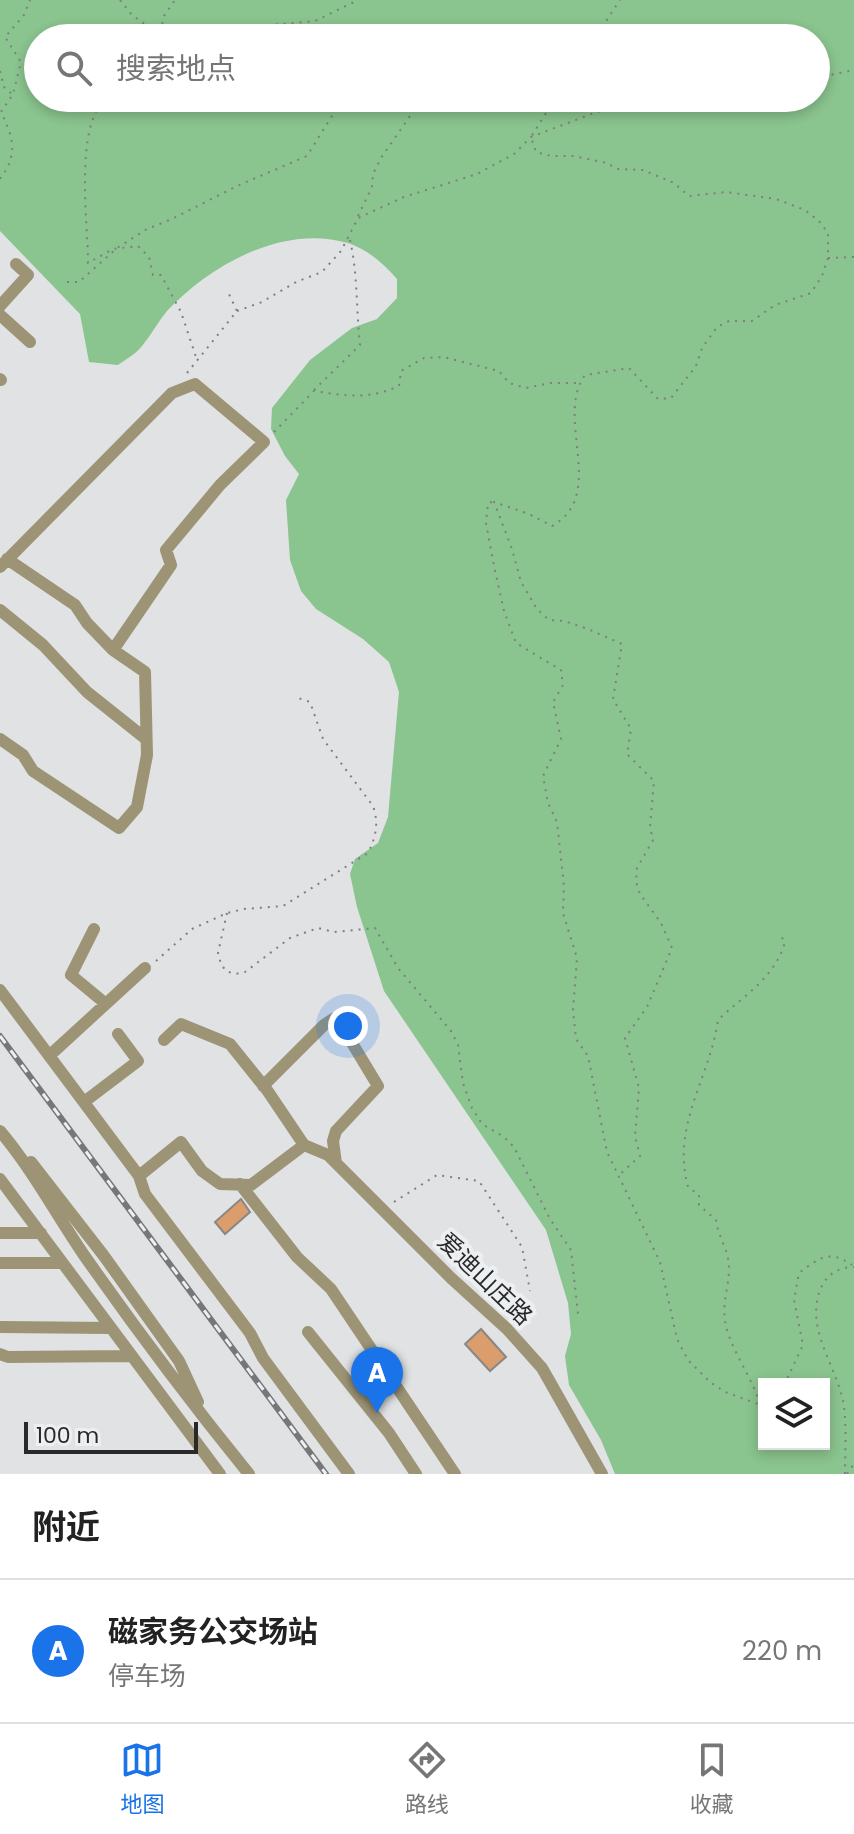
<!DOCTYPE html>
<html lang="zh">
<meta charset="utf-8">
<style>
body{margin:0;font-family:Poppins,"Noto Sans SC",sans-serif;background:#f2f2f2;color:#222}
.controls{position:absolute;right:24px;bottom:24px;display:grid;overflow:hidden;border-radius:0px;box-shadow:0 4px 12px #0003}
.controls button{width:72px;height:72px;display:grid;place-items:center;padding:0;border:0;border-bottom:2px solid #e0e0e0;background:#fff;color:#222;font:40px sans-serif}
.scale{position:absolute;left:24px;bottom:20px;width:174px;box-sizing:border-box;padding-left:8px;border:4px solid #29292a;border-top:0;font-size:22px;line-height:28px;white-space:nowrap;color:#29292a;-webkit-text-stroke:6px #edf0f2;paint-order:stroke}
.you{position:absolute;left:348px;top:1026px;width:28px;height:28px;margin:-20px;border:6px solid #fff;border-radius:50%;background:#1a73e8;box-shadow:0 0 0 12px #1a73e833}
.badge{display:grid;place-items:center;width:52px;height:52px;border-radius:50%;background:#1a73e8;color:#fff;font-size:26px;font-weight:700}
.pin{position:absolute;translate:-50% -66px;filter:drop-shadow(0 2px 4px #0008)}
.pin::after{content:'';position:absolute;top:42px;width:28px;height:24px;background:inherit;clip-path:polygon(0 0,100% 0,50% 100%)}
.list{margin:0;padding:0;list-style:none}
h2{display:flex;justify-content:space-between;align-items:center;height:104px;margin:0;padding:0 32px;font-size:34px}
h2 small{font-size:26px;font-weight:400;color:#767676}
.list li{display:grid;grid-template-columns:52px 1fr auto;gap:24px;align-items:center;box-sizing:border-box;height:144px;padding:0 32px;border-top:2px solid #e0e0e0}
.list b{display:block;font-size:30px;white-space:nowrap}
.list p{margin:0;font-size:26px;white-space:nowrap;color:#767676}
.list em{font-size:26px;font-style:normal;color:#767676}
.icon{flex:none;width:44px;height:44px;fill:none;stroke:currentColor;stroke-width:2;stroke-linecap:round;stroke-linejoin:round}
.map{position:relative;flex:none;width:854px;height:1474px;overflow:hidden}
.search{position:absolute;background:#fff;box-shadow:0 4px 12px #0003;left:24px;right:24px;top:24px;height:88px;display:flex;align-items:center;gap:20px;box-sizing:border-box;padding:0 28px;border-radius:44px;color:#767676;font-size:30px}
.sheet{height:248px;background:#fff}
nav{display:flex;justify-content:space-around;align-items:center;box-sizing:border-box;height:112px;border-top:2px solid #e0e0e0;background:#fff;font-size:22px;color:#767676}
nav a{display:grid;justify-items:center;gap:4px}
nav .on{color:#1a73e8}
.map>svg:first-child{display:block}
</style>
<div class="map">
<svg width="854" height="1474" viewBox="0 0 854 1474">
<rect width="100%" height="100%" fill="#e0e2e4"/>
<path fill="#8ac48e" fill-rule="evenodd" d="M0,0h854v1474h-239l-14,-34 -32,-55 -4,-29 6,-22 -3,-31 -22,-73 -162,-239 -27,-84 -7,-33 5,-15 23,-16 10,-26 11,-125 -10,-30 -26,-23 -47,-30 -15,-18 -11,-31 -4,-60 13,-26 -14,-18 -14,-27 1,-21 38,-48 42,-32 25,-9 20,-21v-19c-13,-15 -30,-30 -49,-36 -65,-19 -138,22 -181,68 -9,11 -16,24 -25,35 -6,8 -16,13 -24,19l-29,-3 -9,-48 -80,-83zM38,38h778v60h-778zM764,1384h60v60h-60z"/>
<path fill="#db9d6c" stroke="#898785" stroke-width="2" d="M241,1199l9,13 -25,22 -10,-12z
M481,1329l25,28 -16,14 -25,-27z"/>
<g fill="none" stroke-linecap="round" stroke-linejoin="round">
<path stroke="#7e7f80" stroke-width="2" stroke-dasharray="2 6" stroke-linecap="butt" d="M120,0l12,15 32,23
M156,38l4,-4 4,-18 11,-16
M231,38l17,-11 67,-6 43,-21
M590,38l12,-11 18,-27
M0,71l4,16 8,7
M816,78l38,-8
M106,98c-32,28 -18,124 -18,165l25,-14 25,-3 11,11 4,18h8l20,37 16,48
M551,98l-5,15 -15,24 5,15 15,4h22l34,7 10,6 26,1 31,13 15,13 37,-4 50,7 29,11 14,11 9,12v25l-6,18 -11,17 -36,12 -23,16h-23l-12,6 -15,21 -6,18 -25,32 -13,1 -29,-31 -44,7c-31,43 23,120 -33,151l-23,-12 -35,-12 18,47 9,33 16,27 12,11 15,1 24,8 34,15 -9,55 18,30 -4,25 27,27 -4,46 3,13 -16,28 -1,14 4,12 21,29 11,25 -25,59 -22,31 14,50 -4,48 5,20 -21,19
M0,179c19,-25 13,-42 1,-67l12,-18 8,-32 -16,-25 19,-22 6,-15
M358,216l14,-29 1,-13 8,-16 29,-42 -9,-18
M828,258l26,-1
M67,282h12l38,-34 30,-19 25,-10 65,-33 70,-30 28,-45 20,-13
M237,311l25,-9 34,-20 26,-10 19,-21 17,-33 46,-21 73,-23 37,-20 17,-17 63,-24 50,-15
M187,373l50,-62 -9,-19
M314,390l46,-45c-4,-36 -2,-74 -11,-109
M274,432l40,-41c33,5 53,9 85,-5l2,-15 23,-13 19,-1 56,14 10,12 17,5 24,-5h28
M492,502l-4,1 -2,20 8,43 10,45 12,32 45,27 2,15 -10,17 8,37 -18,37 5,27 9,19 7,64 -1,27 14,45 -4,52 3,29 12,17 19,96 53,110 17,77 11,21 22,22 15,10 36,13 3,-3
M227,913l-9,40 3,11 5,7 9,3 10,-2 45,-34 28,-10 16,4 41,-4 23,40 53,63 7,14 5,38 9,25 10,16 22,13 10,10 36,72 21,31 7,64
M156,961l36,-32 35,-16 17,-4 39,-3 85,-53c8,-16 11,-30 5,-47l-50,-67 -13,-37 -15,-5
M394,1202l43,-27 42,6 43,66 8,44
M782,1384l6,-7 15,-32 -9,-45 5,-27c20,-15 30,-24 53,-8
M760,1404c-8,-26 -25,-48 -33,-74 -7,-25 2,-40 2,-62 0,-18 -11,-31 -13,-48l-17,-15v-10l-11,-8c-17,-62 22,-109 30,-167 25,-24 57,-42 67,-78l-6,-9
M845,1474c0,-24 2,-50 -2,-74 -6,-25 -22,-52 -26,-76 -4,-28 6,-57 37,-57
M847,1474l7,-10"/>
<path stroke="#9d9476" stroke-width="12" d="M0,306l28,-31 -12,-11
M0,315l30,27
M0,379l1,1
M7,559l68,46 12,18 26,27
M0,567l172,-174 23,-9 69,58 -44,43 -54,65 5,15 -58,85 32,22 2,83 -10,52 -18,21 -86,-57 -10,-16 -23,-16
M0,610l43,35 44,47 59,47
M94,929l-23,46 35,29
M0,990l139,186 6,18 105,139 13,25 86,116
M164,1040l17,-16 49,20 37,46 37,55
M49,1056l96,-88
M263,1086l61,-61 9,-6 10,9 35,58 -42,45 -3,10 3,22
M84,1102l54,-41 -20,-27
M0,1131c33,39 57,85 86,127 52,74 106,146 163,216
M304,1145l24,10 123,123 56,51 35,39 60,106
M31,1162l73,94 75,105 19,41
M139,1176l42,-34 21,29 18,13 31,1 53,-40
M0,1179l220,295
M240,1184l57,73 34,32 124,185
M0,1233h41
M0,1263h62
M0,1327l111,1
M308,1332l81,101 27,41
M0,1354l8,3 124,-1"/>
<g stroke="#767779" stroke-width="6">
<path id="rail" d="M0,1036l326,438"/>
</g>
<use href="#rail" stroke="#edf0f2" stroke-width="3" stroke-dasharray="9" stroke-linecap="butt"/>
</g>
<g text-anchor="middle" stroke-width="8" stroke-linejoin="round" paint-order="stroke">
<g font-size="24" fill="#29292a" stroke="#edf0f2">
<text transform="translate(485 1279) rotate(44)" y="8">爱迪山庄路</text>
</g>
</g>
</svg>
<div class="controls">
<button><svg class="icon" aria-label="layers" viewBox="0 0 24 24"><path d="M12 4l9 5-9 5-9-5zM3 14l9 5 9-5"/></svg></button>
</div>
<div class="scale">100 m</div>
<div class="you"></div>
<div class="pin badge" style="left:377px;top:1413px">A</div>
<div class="search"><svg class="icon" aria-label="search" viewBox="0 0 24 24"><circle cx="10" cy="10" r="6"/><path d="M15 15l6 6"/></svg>搜索地点</div>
</div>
<section class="sheet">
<h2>附近<small></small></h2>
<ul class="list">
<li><span class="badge">A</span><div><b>磁家务公交场站</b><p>停车场</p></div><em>220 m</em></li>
</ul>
</section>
<nav>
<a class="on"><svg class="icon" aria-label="map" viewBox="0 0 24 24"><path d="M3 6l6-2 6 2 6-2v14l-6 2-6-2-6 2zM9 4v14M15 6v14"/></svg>地图</a>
<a><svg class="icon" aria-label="directions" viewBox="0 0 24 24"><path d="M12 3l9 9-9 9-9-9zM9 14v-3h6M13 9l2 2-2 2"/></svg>路线</a>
<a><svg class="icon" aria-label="saved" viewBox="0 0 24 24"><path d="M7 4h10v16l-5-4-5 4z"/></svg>收藏</a>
</nav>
